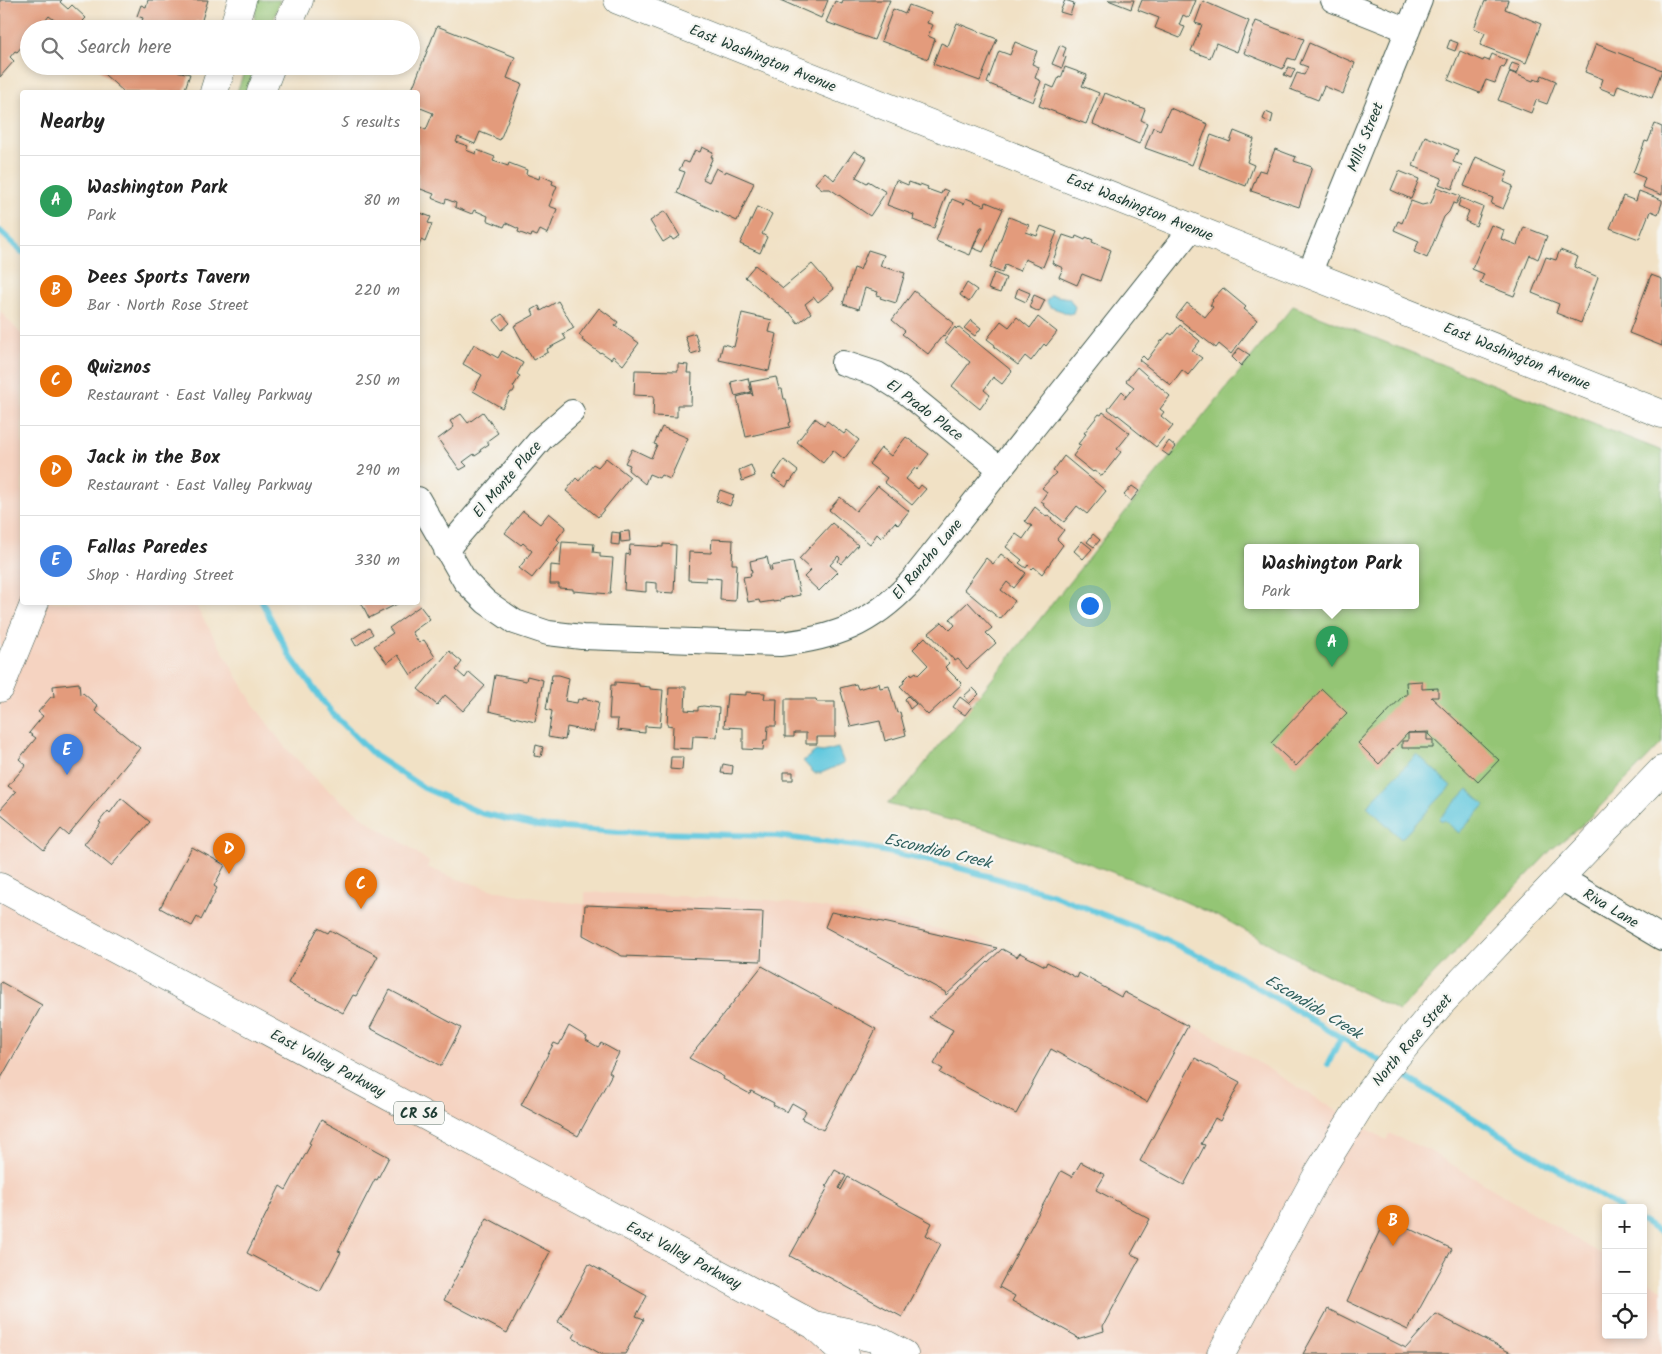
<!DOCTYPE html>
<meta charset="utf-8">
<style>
body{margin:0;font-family:Kalam,sans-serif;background:#f6f6f6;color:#222}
.controls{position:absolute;right:15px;bottom:15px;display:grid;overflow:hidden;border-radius:5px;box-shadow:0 2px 8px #0003}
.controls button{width:45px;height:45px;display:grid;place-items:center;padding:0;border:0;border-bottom:1px solid #e0e0e0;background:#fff;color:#222;font:25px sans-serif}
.you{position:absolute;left:1089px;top:605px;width:18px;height:18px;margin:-12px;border:4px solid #fff;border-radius:50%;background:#1a73e8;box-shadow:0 0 0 8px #1a73e833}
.badge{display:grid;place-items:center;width:32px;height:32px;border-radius:50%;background:#c8321e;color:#fff;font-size:16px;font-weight:700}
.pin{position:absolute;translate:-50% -41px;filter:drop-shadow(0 1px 2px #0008)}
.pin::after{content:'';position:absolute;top:26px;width:18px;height:15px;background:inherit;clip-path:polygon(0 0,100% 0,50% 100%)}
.popup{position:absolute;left:1244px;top:544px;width:175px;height:65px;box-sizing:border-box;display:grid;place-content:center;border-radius:5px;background:#fff;filter:drop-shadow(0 1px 4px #0005);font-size:16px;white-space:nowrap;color:#767676}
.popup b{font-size:19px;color:#222}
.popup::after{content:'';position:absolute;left:50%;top:100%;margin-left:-10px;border:10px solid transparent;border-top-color:#fff}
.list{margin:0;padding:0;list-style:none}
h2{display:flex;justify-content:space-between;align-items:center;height:65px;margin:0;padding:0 20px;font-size:21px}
h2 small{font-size:16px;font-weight:400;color:#767676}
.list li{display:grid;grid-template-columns:32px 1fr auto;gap:15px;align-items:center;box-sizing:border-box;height:90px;padding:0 20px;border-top:1px solid #e0e0e0}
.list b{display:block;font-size:19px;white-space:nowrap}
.list p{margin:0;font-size:16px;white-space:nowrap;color:#767676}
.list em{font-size:16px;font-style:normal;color:#767676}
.icon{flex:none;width:28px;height:28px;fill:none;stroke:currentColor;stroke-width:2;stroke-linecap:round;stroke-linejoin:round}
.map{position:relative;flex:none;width:1662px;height:1354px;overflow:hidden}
.search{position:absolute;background:#fff;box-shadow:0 2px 8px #0003;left:20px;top:20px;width:400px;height:55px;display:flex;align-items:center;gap:12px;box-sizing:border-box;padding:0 18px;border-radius:28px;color:#767676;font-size:19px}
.panel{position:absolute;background:#fff;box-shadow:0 2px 8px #0003;left:20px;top:90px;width:400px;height:515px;border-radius:5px}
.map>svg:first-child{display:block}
</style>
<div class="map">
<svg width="1662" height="1354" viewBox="0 0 1662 1354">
<rect width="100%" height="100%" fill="#f6f6f2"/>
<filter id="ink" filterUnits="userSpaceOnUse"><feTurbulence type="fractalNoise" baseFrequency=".02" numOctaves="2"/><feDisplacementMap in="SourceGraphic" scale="10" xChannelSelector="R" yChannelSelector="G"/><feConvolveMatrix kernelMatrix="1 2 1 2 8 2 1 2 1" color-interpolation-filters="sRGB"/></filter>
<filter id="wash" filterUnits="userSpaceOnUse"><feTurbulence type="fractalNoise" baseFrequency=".0096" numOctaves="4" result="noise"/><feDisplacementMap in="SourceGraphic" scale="20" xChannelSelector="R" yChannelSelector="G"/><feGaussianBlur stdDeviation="1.12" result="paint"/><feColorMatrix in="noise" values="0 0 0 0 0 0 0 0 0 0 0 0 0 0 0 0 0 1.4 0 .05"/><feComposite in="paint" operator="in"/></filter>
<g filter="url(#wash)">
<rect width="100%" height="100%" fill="#f1e1c5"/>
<path fill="#f5d3c1" d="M0,311l22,24v267l172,1 60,102 30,41 41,42 51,39 29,17 24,18 -2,5 27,11 40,12 36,7 34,5 21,2v-12l185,8 61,9 87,15 64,16 91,31 86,37 60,31 167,101 3,-5h4l35,15 178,107v78h37v-56l19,10v65h-1662z"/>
<path fill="#94c574" stroke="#5a8154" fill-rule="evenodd" d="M257,0h23l-9,29h-18z
M246,66h12l-8,26h-13z
M1293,306l369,145v292l-81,83 -29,23 -153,162 -84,-42 -89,-49 -74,-33 -88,-33 -78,-25 -99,-25 15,-12 228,-286zM1248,548h168v58h-168z"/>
<path fill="#61c8de" stroke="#408289" d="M1051,295l18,3 6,9 -2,6 -5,1 -6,-3 -12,-4 -4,-6z
M838,748l6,15 -23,10h-7l-11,-12 13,-10 7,1z
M1417,754l34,32 -50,53 -34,-33z
M1468,789l17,16 -26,28 -15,-13 -2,2 -3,-3z"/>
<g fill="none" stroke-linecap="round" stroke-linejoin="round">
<path stroke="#61c8de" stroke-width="6" d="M0,231l22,21
M262,602l28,54 41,56 44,44 49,32 57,25 56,13 81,6 159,4 87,11 85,18 102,29 104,41 47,22 48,26 132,79
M1328,1064l13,-27
M1395,1070l225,138
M1643,1222l19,11"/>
</g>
<g id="blocks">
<path fill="#e39b7c" d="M0,0h62l-2,2 8,7 4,-4 14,13 -3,3 8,8h-38l5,-6 -9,-7 -8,10 3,3h-15v19l-5,-4 -7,8 -2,-1 -5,6 4,4 -14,16z
M148,0h60l-7,23 -5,-2 -3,8h-54l4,-11 -6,-2 4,-11 5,2z
M780,0h48l-7,18z
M843,0h47l-16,40 -48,-18 9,-21 7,3z
M1065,0l9,3 -4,12 -10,-3z
M1108,0h26l-3,9z
M1142,0h54l-7,18 -6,-3 -4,10 6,2 -5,11 -25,-10 4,-10 -21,-8z
M1487,0h21l-3,9 36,15 -15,39 -46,-18 5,-12 -11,-5 11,-27 2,1z
M1203,1l46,20 -12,31 -21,-9 -6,15 -19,-7 11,-26 -7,-2z
M909,5l22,8 -4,10 6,2 -5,11 7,3 -7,20 -47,-18 12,-32 12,5z
M1256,21l48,18 -9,21 -7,-2 -5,11 -39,-16z
M957,23l40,16 -17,42 -47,-17 8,-21 7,3z
M437,26l78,31 -8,21 15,6 -22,56 -20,-8 -5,12 -17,-7 -2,5 12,4 -2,4 10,4 1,-4 18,7 -2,4 15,5 1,-3 18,7 -1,4 13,5 1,-4 13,6 -1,3 5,2 -8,20 8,3 -9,25 -8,-4 -3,6 -5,-2 -1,3 -13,-5 1,-3 -13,-6 -2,4 -15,-6 -2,-1 1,-4 -14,-6 -2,4 -15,-6 -2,-1 1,-4 -10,-4 -1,4 -13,-5 2,-4 -16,-6v-62l8,4 7,-17 -15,-6v-15h-7z
M1450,40l8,3 -3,8 -8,-3z
M1015,42l22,9 -5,13 7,3 -4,11 6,3 -8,21 -46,-19 12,-32 11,4z
M1309,43l46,20 -12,31 -19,-8 -6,14 -28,-11 7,-16 7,2 4,-8 -8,-3z
M1596,44l66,26 -10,28 -34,-13 -3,9 -15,-6 3,-9 -18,-7z
M1060,45l6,3 -3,8 3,1 -4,11 -10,-4z
M1460,51l23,10 1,-2 5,2 3,-7 15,7 -3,7 -3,-1 -6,16 -9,-3 -6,13 -32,-13z
M1512,63l8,3 -3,8 -8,-3z
M95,66h82l-1,5 14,3 -6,18h-60z
M1065,67l22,8 -5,11 17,7 -13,31 -47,-18 8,-21 7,3 5,-11 2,1z
M1288,67l7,2 -4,9 -7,-3z
M1510,72l23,9 1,-2 6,2 2,-6 14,6 -9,23 -11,-4 -5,13 -33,-13z
M1105,93l40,16 -4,11 6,3 -8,21 -46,-20z
M1170,108l38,16 -16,41 -47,-17 8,-21 7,3z
M1266,112l7,3 -2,8 -8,-4z
M1655,124l7,3v68l-20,-8 3,-9 -12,-5 12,-32 3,1z
M1234,131l20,8 -7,23 7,3 -8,21 -47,-18 12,-33 19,7z
M1425,136l33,14 -5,12 9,3 -10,24 -13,-5 3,-6 -29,-12z
M702,147l11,5 -2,5h2l-10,22 6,3 7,-14 9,5 1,-2 28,12 -17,38 -60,-28 8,-21 -6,-2 5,-9 5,2 6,-13 5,2z
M1275,149l21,8 -2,4 18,6 -13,40 -48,-16 8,-21 7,2z
M854,151l13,7 -11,19 11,6 1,-2 18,11 -16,24 -40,-27h-8l-7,-6 10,-11 9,8z
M1476,157l32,14 -4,11 9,4 -10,23 -12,-5 2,-6 -29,-12z
M1399,171l20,8 -8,20 -20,-9z
M896,180l12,5 1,-3 11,4v-2l8,3 -1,2 14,5 2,-5 5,2 -14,37 -21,-8 1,-5 -27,-10z
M1437,187l23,9 -4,8 -3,-1 -4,9 -5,5 -17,41 -13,-6 5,-11 -25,-11 4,-9 4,2 9,-22 11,4 9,-2z
M1639,191l23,9v3l-4,11 -7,-3 -2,6 -1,-1 -9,23 -29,-11 13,-32 13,5z
M966,198l19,8 1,-4 17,7 -20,43 -10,-4 10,-21h-2l-11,28 -34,-14 16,-42 12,5z
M1461,198l22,9 -7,19 -11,-5 4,-10 -11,-5z
M757,207l15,7 -10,20 5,3 -7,16 -20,-9z
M665,211l15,25 -7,4 -2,-3 -8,5 -13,-21z
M418,212l13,5 -3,6 4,1 -7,18 -4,-2 -3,10z
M1009,217l20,8 -3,7 11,4 4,-10 16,6 -14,35 -18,-8 -5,12 -15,-6 -3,8 -12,-5z
M1491,225l13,5 -3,9 16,6 7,-18 23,9 -9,23 -8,-4 -16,41 -34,-13 4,-9 -12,-5z
M1063,235l12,4 1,-3 9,4 1,-3 7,3 -1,2 19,8 -11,31 -18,-7 -5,11 -18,-8 4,-9 -11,-5z
M868,250l16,5 -4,11 25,7 -9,30 -16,-5 1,-2 -4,-1 1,-3 -13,-4 -6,21 -16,-5 11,-36 6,2z
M1560,250l18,7 -4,10 24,10 -17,46 -25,-10 3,-9 -27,-11 14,-36 10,3z
M812,264l22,25 -16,13 -4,-5 -9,7 6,9 -13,10 -9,-11 -1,1 -43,-36 10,-12 28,23z
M994,273l12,5 -6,15 -12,-4z
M1651,275l11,4v67l-33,-13z
M967,283l10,7 -8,12 -9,-7z
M1018,288l12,5 -4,9 -11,-5z
M1223,288l23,19 -2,2 13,11 -26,34 -12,-10 -3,4 -40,-31 11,-14 18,14 8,-10 -3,-2 3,-4 -1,-1z
M914,291l40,32 -10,13 -1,-1 -15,19 -26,-20 3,-3 -13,-11z
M1034,295l11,5 -6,12 -10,-5z
M558,301l16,27 -11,6 3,5 -19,10 1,3 -15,8 -19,-34 20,-11 -2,-5 7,-4 2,5z
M599,308l19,14 -3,4 24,17 -16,22 -10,-9 -2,3 -10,-7 -1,1 -18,-13 1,-2 -4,-3z
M742,313l30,7 -3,12 8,2 -8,37 -50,-11 4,-16 11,3z
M502,314l8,9 -8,7 -8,-10z
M1017,317l13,11 8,-11 19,15 -11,14 -2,-2 -13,17 -6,-5 -7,9 -24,-18 1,-2 -8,-6 14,-18 8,6z
M971,320l10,8 -6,8 -11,-8z
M1180,325l20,16 -8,10 10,7 -14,17 -6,-5 -11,15 -32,-25 4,-4 4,4 14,-19h1l7,-8 3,2z
M955,327l1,2 2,-2 54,44 -10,13 -9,-7 -9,13 6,5 -10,14 -28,-23 18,-24 -26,-21z
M695,333l5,18 -9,3 -6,-18z
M474,344l24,14 4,-7 21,12 -6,11 3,2 -7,11 2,1 -2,4h-2l-9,16 -29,-17 9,-16 -19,-11z
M1239,348l11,7 -9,11 -9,-9z
M678,364l10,1 -1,8h5l-1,32h-14v12l-24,-1 1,-20 -20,-1 1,-25 43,1z
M1137,367l33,29 -10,13 4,3 -3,4 12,10 -17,21 -25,-20 1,-1 -14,-11 -1,1 -9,-7 14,-18 4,4 -2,4 10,-12 -8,-6z
M776,377l3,12h3l2,10h2l5,23 -2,1 1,4 -44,10 -9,-40 14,-4 2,3 -3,-14z
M748,378l3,14 -16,4 -4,-14z
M483,412l15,21 -11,8 2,3 -9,6 1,2 -6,4 -1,-2 -11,8 4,4 -7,4 -22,-31 16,-12 -4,-6 11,-7 7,9z
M1103,412l27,21 -13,16 4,3 -19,24 -8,-5 -1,1 -20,-16 8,-11 -3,-1 8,-10 -2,-1 15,-19 2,1z
M815,418l9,7 3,-4 17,13 3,-4 12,10 -15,19 -11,-9 -10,13 -26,-21z
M662,427l26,11 -18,41 -9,-4 -2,3 -10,-4 -4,10 -17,-14 2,-5 -5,-2 7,-14 19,9 6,-13 -3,-1z
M906,437l23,17 -12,16 -2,-2 -9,11 12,10 3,-4 5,4 -14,16 -28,-23 3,-4 -18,-14 12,-16 10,8z
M1169,441l7,6 -7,9 -7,-5z
M1064,456l42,35 -19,23 -10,-8 -13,16 -21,-17 1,-2 -3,-2 6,-9 -5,-4 14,-15 -3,-2z
M606,458l24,19 -32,40 -32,-26 10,-13 3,3 14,-17 5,3z
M784,460l14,11 -8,11 -1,-1 -3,6 -14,-10 2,-3 2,2 -1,-3z
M751,465l4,11 -13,5 -3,-11z
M878,486l31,25 -11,14 -3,-3 -14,16 -4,-4 -7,10 -41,-34 11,-13 16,14z
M1132,486l7,5 -8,10 -7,-6z
M720,490l14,5 -4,11 -14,-5z
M1035,507l12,10 1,-2 4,3 -1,1 13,11 -7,9 6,6 -21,29 -8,-7 -2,2 -4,-4 -2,3 -7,-5 3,-3 -16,-13 10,-13 7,5 9,-13 -7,-5z
M523,511l17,13 9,-11 17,14 -9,12 3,3 -28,36 -13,-10 13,-17 -9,-8 -2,2 -16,-12z
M832,523l26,22 -17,19 -3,-3 2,-3 -2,-2 -8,9 8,7 -19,19 -15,-14 7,-7 -12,-11z
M629,531l1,10 -9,1 -1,-10z
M612,532l8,1 -1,12 -8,-1z
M1093,534l7,6 -6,7 -7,-5z
M712,539l21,1 -1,24h5l-2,37 -15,-1 1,-21 -15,-2v4l-18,-1 1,-28 22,1z
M1082,541l10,8 -9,10 -9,-8z
M562,542l32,2 -1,8 7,1v4l13,1 -3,36 -37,-3v-2l-14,-1v-4h-9l1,-19 9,1z
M663,544l13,1 -2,48 -17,-1v-9l-11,-1v10l-22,-2 2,-36 3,1 1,-10 33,2z
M1001,554l25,19 -12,15 -7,-6 -6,8 14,11 -15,18 -36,-30 22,-31 7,6z
M767,557l3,14h2l-1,-5 22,-4 7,33 -20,4v2l-7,1v-1l-13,2 -1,-3 -11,2 -5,-25 8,-1 -1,-3h2l-2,-12z
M361,602h40l-32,16z
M968,602l24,26 -6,5 10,10 -29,26 -9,-10 -3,2 -26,-28 13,-11 8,8 5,-5 -5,-6z
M420,606l10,13 -18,13 7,11 5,-3 11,17 -24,18 -13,-20 -11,8 -13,-17 19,-13 -4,-5z
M369,628l4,6 -17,12 -4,-7z
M925,637l24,26 -4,4 17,17 -34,31 -28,-29 4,-3 -1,-2 8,-8 1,2 4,-3 2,3 10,-10 -15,-16z
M449,651l13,11 -6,8 9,8 4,-6 16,14 -22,25 -18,-16 -8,10 -19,-16z
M495,675l31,6 1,-5 16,4 -8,42 -46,-11z
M552,675h7l10,3 -4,23 12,2 1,-4 5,1v-2l16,4 -5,30 -27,-5 -2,13 -17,-3 4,-26 -6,-2z
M1422,681v8l16,-1v9h-7l68,63 -21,22 -50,-48 1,-2 -21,1h19v7h6v8h-31v-7h6v-8l-29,31 -21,-21 46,-48h3l-1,-13z
M615,682l24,2v2l11,1v2l13,1 -3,37 -15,-1v7l-28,-3 1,-11h-9l2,-34h4z
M79,683l1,11 3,-1 15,13 -3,5 45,37 -72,87 -7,-6 -17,21 -44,-36v-4l16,-18 -8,-6 18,-21 -7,-6 17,-21 -7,-5 14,-17 -5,-4 13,-15h3l-1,-11z
M879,683l1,5 9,-2 8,27 3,-1 6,23 -21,6 -5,-20 -29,6 -11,-39 16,-4 2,5z
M669,687h17l-1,23 13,1v-4l5,-1 16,2 -2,29 -24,-1 -1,13 -20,-1 1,-22 -6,-1z
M973,688l6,6 -9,9 -6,-7z
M1322,689l25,24 -51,53 -25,-23z
M746,692l19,1 -1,6h13l-1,27h-8l-1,14h-3l-1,10 -20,-1v-21l-19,-1 3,-33 19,1z
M908,696l8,8 -6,5 -5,-10z
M960,697l12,9 -7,9 -12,-8z
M785,699h31l1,3h18v35h-18v7h-11v-11h-12v4h-9z
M536,745l7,2 -2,10 -7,-1z
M671,757h12l-1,13 -12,-1z
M723,764l10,2 -1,8 -11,-1z
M783,772h10v8h-10z
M121,798l29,24 -39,44 -27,-22 17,-21 -2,-1 9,-11 2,2z
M192,847l33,18 -11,21 3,2 -16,32 -4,-3 -5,9 -32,-18z
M585,905l178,7 -2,49 -139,-5 -39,-21z
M831,912l57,11 109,25 -51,47 -1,-3 -120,-65z
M318,928l10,5 2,-3 48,26 -22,40 -3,-1 -10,18 -55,-30z
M1002,949l15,8 3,-4 25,13 2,-4 30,16 2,-5 42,24 3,-5 64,34 -41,76 -96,-53 -35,65 -76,-41 3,-4 -9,-5 19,-34 -24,-13z
M762,966l114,63 -53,101 -21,-11 4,-8 -14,-8 -5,9 -14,-7 1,-2 -23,-12 -1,3 -27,-15 1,-2 -35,-19z
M1,982l41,23 -42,75v-96z
M390,990l71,38 -20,38 -71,-38z
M569,1026l18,11 -1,3 12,7 3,-4 18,10 -10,19 3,2 -34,62 -57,-31 33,-62 5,2z
M1195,1058l45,24 -20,39 -5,-3 -14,26 4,1 -21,40 -44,-24z
M321,1120l68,37 -12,23 -2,-1 -37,72 3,1 -21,40 -73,-39 33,-67 6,4 25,-46 -2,-1z
M1081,1162l24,13 -9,15 54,29 -19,35 9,4 -37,68 1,5 -27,8 -1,-3 -64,-35 3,-5 -16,-9 62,-116 11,6z
M835,1170l11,6 -7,12 2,2 7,-13 84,46 -6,12 15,9 -39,73 -112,-61 38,-69 -2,-1z
M1386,1217l66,32 -44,81 -61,-29z
M487,1218l63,34 -43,81 -63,-33z
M589,1264l58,32 -11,20 8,3 -19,35h-24l-28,-16 3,-6 -18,-10z
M1328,1309l78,39 30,-34 77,40h-210z"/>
</g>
</g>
<g filter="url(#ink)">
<use href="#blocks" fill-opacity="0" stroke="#3e564a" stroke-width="1"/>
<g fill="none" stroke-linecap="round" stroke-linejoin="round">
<g stroke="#3e564a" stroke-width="26">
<path id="street" d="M1333,0l75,30
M1309,274l111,-274
M843,363l34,11 30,19 93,76
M418,499l47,82 21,21 29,20 33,11 34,4 198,7c56,-6 91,-20 130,-61l282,-355
M446,550l96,-112 30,-26
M1559,877l103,61"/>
</g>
<g stroke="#3e564a" stroke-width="29">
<path id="secondary" d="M618,0l1044,414
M233,29l9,-29
M286,29l13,-29
M214,92l8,-26
M261,92l10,-26
M0,688l35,-86
M1221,1354l98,-182 48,-77 18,-25 57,-68 220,-232"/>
</g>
<g stroke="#3e564a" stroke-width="29">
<path id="primary" d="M0,887l814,438 31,29
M814,1325l60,13 30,16"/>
</g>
<use href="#street" stroke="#fff" stroke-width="24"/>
<use href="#secondary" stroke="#fff" stroke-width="28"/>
<use href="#primary" stroke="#fff" stroke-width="28"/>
</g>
</g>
<g text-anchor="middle" stroke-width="4.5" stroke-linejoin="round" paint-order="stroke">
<rect fill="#f6f6f2" stroke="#60746d" stroke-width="1" x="394" y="1101.5" width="50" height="23" rx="4"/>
<g font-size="14" font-weight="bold" fill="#1f3d34">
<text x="419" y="1118">CR S6</text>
</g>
<g font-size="15" fill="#1f3d34" stroke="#f6f6f2">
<text transform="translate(763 58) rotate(22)" y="5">East Washington Avenue</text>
<text transform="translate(1365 137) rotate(-68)" y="5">Mills Street</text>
<text transform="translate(1140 207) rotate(22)" y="5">East Washington Avenue</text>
<text transform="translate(1517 356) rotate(22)" y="5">East Washington Avenue</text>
<text transform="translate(925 410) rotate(37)" y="5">El Prado Place</text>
<text transform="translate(507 479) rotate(-49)" y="5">El Monte Place</text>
<text transform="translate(927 559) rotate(-50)" y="5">El Rancho Lane</text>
<text transform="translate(1611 908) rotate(31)" y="5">Riva Lane</text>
<text transform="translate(1412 1040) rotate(-50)" y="5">North Rose Street</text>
<text transform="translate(328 1063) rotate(28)" y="5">East Valley Parkway</text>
<text transform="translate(684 1255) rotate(28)" y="5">East Valley Parkway</text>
</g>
<g font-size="16" font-style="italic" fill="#30605e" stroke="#f6f6f2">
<text transform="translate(938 850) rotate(13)" y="6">Escondido Creek</text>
<text transform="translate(1314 1006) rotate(31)" y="6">Escondido Creek</text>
</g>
</g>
</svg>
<div class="controls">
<button>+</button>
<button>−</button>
<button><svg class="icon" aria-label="locate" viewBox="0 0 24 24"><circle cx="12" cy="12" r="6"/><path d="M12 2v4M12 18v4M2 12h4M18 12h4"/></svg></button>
</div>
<div class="you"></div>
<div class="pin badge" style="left:1332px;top:667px;background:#2e9e5b">A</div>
<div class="popup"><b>Washington Park</b>Park</div>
<div class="pin badge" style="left:1393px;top:1246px;background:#e8710a">B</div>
<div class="pin badge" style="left:361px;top:909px;background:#e8710a">C</div>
<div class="pin badge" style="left:229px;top:874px;background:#e8710a">D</div>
<div class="pin badge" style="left:67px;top:775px;background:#3f7fe0">E</div>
<div class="search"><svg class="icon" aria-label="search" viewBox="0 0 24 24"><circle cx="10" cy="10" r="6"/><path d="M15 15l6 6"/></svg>Search here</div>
<section class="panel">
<h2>Nearby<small>5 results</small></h2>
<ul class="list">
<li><span class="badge" style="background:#2e9e5b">A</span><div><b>Washington Park</b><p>Park</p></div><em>80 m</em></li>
<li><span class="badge" style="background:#e8710a">B</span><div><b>Dees Sports Tavern</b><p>Bar · North Rose Street</p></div><em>220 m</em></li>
<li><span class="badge" style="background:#e8710a">C</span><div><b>Quiznos</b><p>Restaurant · East Valley Parkway</p></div><em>250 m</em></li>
<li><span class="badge" style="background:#e8710a">D</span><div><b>Jack in the Box</b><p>Restaurant · East Valley Parkway</p></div><em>290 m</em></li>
<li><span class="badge" style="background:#3f7fe0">E</span><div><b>Fallas Paredes</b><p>Shop · Harding Street</p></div><em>330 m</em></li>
</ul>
</section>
</div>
